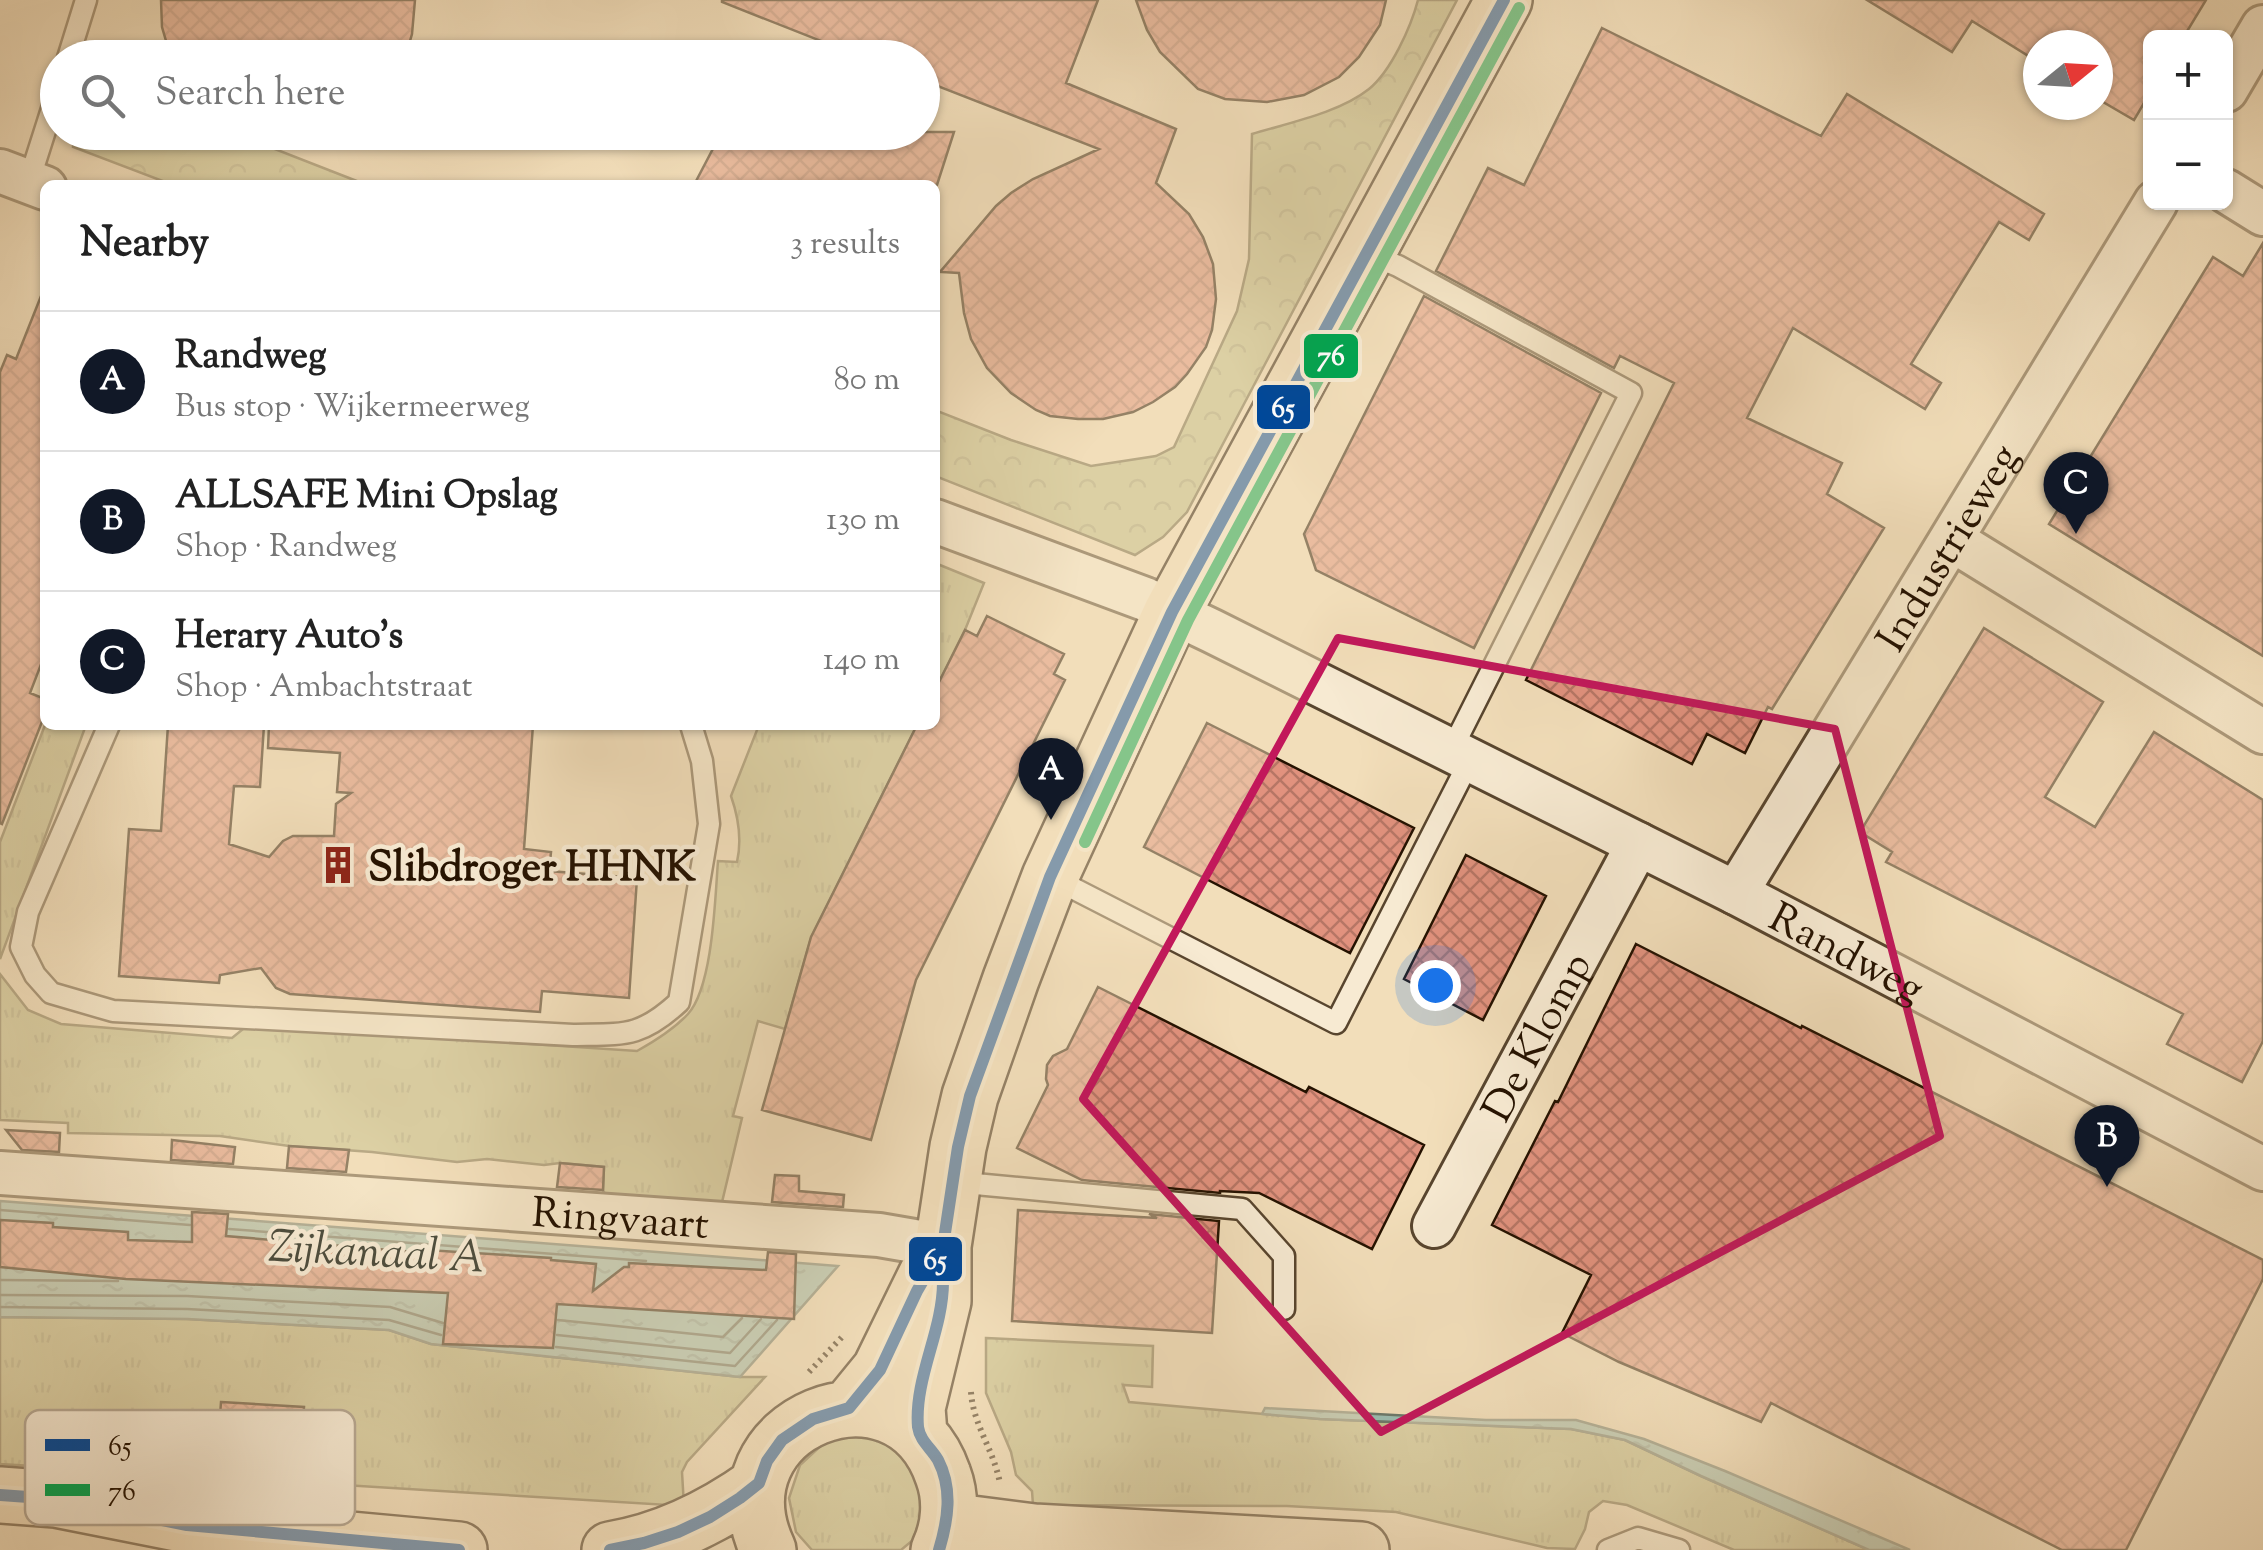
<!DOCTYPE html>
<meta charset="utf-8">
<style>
body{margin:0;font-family:"Sorts Mill Goudy",serif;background:#f2f2f2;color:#222}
.controls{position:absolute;right:30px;top:30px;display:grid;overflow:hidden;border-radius:15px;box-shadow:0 2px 8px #0004}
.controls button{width:90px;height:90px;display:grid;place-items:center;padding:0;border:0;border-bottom:2px solid #e0e0e0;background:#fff;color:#222;font:50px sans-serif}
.compass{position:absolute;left:2023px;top:30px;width:90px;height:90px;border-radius:50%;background:#fff;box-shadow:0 2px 8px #0004;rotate:72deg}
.you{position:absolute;left:1435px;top:985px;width:35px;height:35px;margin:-25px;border:8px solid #fff;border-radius:50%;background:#1a73e8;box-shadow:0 0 0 15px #1a73e833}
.badge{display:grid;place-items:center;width:65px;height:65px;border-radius:50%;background:#111827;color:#fff;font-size:32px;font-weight:700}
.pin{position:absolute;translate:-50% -82px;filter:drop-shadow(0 2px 5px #0008)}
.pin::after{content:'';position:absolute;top:52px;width:35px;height:30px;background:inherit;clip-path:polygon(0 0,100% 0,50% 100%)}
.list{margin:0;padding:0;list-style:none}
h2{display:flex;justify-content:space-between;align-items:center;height:130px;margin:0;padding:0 40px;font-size:42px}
h2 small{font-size:32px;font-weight:400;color:#767676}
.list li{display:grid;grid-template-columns:65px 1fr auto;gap:30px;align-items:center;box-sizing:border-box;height:140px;padding:0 40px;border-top:2px solid #e0e0e0}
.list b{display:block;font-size:38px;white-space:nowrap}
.list p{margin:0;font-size:32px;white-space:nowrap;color:#767676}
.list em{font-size:32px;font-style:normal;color:#767676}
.icon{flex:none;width:55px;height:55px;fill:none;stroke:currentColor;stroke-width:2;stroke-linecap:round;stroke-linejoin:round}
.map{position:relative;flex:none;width:2263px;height:1550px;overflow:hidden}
.search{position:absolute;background:#fff;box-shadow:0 2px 8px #0004;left:40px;top:40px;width:900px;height:110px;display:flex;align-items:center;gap:25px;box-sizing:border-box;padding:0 35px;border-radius:55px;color:#767676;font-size:38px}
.panel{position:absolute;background:#fff;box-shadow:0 2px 8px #0004;left:40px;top:180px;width:900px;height:550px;border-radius:15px}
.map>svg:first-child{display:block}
</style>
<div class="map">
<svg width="2263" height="1550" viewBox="0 0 2263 1550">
<defs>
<pattern id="grass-tufts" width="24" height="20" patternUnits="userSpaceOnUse" patternTransform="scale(2.5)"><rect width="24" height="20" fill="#c1bf8b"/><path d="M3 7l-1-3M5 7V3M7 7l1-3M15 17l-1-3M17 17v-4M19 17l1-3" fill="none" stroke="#a6a376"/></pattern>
<pattern id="forest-crowns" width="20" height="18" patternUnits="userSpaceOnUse" patternTransform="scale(2.5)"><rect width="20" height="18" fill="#c1bf8b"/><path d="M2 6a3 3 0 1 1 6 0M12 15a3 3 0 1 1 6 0" fill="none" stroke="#a6a376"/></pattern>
<pattern id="water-ripples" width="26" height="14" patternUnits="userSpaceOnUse" patternTransform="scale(2.5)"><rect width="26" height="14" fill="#9bbcb0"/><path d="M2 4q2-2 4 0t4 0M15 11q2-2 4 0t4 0" fill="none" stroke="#85a196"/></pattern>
<pattern id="building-cross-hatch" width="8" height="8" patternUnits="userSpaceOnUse" patternTransform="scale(2.5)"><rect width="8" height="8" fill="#e1927e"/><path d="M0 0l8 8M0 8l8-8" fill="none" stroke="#b67665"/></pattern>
</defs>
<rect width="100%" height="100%" fill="#f2deba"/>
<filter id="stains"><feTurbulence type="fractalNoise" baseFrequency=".002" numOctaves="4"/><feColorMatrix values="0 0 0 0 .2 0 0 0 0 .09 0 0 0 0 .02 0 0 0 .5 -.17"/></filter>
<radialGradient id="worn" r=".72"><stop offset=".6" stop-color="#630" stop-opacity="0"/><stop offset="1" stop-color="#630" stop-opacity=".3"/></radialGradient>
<path fill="url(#grass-tufts)" stroke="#736846" stroke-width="2.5" d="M935,563l49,20 -19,47 -30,60z
M45,725h41l-86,234v-117z
M759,725h158l-106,213 -26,91 -27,-8 -25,95 9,2 -24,101 -105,-17 -10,-11 1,-24 -44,-4 -16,2 -57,-6 -30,3 -85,-10 -83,-6 -69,-10 -152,-3v-10l-68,-3v-146l28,36 33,14 171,14 16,-13 389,26c18,-10 37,-22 51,-37 25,-28 27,-115 30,-153l19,1c5,-22 1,-46 -6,-66z
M0,1317l187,2 202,11 42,14 309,33h25l-78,85 -5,10 2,34 -684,-42z
M986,1338l167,8 -1,41 -29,-2 6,17 191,17 251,10 54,11 76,36 168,74h-135l-107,-45 -24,-4 -14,11 -4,17 -10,20 -28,-1 -151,-36 -109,-6 -254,-1 -1,-14 -16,-16 -5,-23 -25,-59z
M862,1435l33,11 22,27 7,34 -11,33 -12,10h-89l-16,-18 -7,-34 11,-33 26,-24z"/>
<path fill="url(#forest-crowns)" stroke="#736846" stroke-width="2.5" d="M1418,0h39l-270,512 -24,25 -28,18 -200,-79v-66l76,30 80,26 65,-10 18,-9 63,-136 12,-52 3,-125c36,-11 87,-21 117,-45 22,-18 42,-62 49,-89z
M74,133h160l133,52h-194l-100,-38z"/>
<path fill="url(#water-ripples)" stroke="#6c786a" stroke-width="2.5" d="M0,1201l838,65 -98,111 -309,-33 -42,-14 -202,-11 -187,-2z
M1265,1408l221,12h90l68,19 81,32 185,79h-41l-168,-74 -76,-36 -54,-11 -251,-10 -58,-5z"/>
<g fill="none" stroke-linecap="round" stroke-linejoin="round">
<path stroke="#606758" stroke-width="2.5" d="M0,1210l190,15
M229,1229l417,32
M0,1280l118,1
M0,1295l187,1 203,11 53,16
M0,1307l187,2 202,11 52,15
M558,1320l165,17 19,-19
M557,1335l173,18 31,-34
M556,1347l179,19 42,-46"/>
</g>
<path fill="url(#building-cross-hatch)" stroke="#251200" stroke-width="2.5" d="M161,0h254l-3,34 -7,24h-234l-9,-31z
M722,0h376l-32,83 110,46 -20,54 33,31 14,23 10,27 3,35 -4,31 -6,17 -19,27 -12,13 -22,15 -20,10 -30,7h-25l-28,-3 -14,-6 -25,-17 -24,-25 -16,-29 -7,-26 -5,-40 -19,-1 56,-66 15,-13 22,-14 66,-30 -177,-69v-22h-58l-142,-56z
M1136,0h250l-6,25 -21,32 -20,20 -35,18 -37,7 -42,-3 -27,-10 -38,-37 -13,-22z
M1867,0h339l-23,38h-33v55l-16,27 -36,-21v-54h-60v17l-66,-41 -20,31z
M1602,28l219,108 26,-42 197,120 -15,26 -30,-18 -88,142 30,19 -16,26 -132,-81 -46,90 95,45 -15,31 57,34 -112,181 -4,-2 -23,46 -38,-19 -15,30 -166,-84 148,-297 -54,-27 -6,12 -178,-97 52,-103 36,17z
M724,132h230l-17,53h-243l22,-42z
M2263,243v413l-214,-132 164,-267 30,19z
M43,291h2v363l-15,39 15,6v15l-43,110 -2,-1v-451l7,-17 9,4z
M1424,296l177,97 -127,255 -158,-78 -12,-36z
M987,616l77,38 -10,20 11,6 -149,300 -45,160 -109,-30 49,-173 106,-212h18v-35l30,-60 12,6z
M1984,628l119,74 -58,95 50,30 59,-95 109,68v241l-21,41 -75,-38 16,-30 -297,-152 6,-10 -32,-20z
M1207,723l207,105 -64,125 -206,-106z
M168,725h96l-4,62 -26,-1 -5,58 40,13 14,-16 10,-5h41l2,-32 15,-11 -14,-1 3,-39 -72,-5 1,-23h264l-9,124 27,3 -2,19 88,7 -8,120 -87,-7 -2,21 -250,-18 -14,-6 -15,-20 -41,7 -1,8 -100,-7 10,-147 32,2z
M1466,855l80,41 -63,124 -79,-41z
M1636,944l165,84 1,-2 461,234v19l-137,271h-64l-291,-147 -10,19 -142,-60 -57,-29 29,-58 -99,-50 63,-124 3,1z
M1098,987l208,105 3,-5 115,58 -52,104 -113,-56 -39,-2v2l-138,-13 -65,-32 31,-63 -2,-6 1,-14 6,-9 14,-7z
M6,1130l54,3 -1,19 -37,-2z
M172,1140l63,7 -2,17 -62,-4z
M289,1146l60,4 -3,22 -59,-4z
M560,1163l44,4 -1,23 -46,-3z
M775,1175l24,1v15l45,4 -1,12 -71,-5z
M1018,1210l139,8 -8,-4 70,7 -7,112 -200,-12z
M192,1212l36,2 -2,22 199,17 2,-3 124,8v2l45,4 -3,27 31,-24h5v-4l137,7 2,-18 28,2 -2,65 -237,-15 -4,44 -110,-4 5,-51 -322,-14 -126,-12v-47l53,3v4l75,5v8l64,2z
M221,1402l83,5 -1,14h3l-4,66 -46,-2 2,-53 -39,-2z"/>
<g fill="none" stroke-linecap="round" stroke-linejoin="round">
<g stroke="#58452e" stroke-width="25">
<path id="service" d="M68,58l18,-58
M29,181l29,-91
M1369,254l29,12 233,127 -180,358
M109,725l-81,187 -7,35 14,28 16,18 62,18 460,24c51,-1 67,3 106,-33l30,-178 -7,-63 -11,-36
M1053,878l283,145 134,-263
M954,1182l288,27 42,47v53
M1608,1550l30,-12 41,12"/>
</g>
<g stroke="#58452e" stroke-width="48">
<g id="minor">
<path d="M2226,90l37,-63"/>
<path d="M0,171l45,17"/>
<path d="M2226,191l37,23"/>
<path id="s1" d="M935,521l210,78 67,32 524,262 527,276"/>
<path d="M1952,540l311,192"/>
<path id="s2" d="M1736,893l420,-691"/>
<path id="s3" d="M0,1173l879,62 64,11"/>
<path id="s4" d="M1434,1226l204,-382"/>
</g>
</g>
<g stroke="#251200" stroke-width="60">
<path id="primary" d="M849,1408l31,-38 47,-96
M919,1434l-2,-26 26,-107v-55l15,-99 12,-51 41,-117 39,-102 122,-265 332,-612
M0,1495l56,4 131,26 272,25
M948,1521l86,11 327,18
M610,1550c55,-9 103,-33 148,-65
M768,1550c-60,-127 131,-203 175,-75 9,24 7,52 -4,75"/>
</g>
<path stroke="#251200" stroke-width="6" stroke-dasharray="2.5 5" stroke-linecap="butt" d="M809,1372l33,-35
M971,1392c2,33 24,60 29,92"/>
<use href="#service" stroke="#f7ead2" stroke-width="20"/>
<use href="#minor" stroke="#f7ead2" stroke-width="42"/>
<use href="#primary" stroke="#f2deba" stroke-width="55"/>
<g stroke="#f7ead2" stroke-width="20">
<path id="bus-1" d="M0,1495l56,4 131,26 272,25
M610,1550l34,-7 34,-11 32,-15 30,-19 19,-15 8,-22 15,-21 31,-21 36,-11 31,-38 37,-79 26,-45 15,-99 12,-51 80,-219 122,-265 332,-612
M939,1550c9,-30 14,-61 -1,-90 -7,-12 -18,-19 -20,-33 -4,-49 25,-96 25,-145"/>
</g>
<g stroke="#f7ead2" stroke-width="20">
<path id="bus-2" d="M1085,842l103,-222 331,-612"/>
</g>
<use href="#bus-1" stroke="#004899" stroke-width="12"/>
<use href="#bus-2" stroke="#00a651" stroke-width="12"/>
</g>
<path d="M0 0H2263V1550H0ZM1338,638l497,91 105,407 -559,296 -298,-333z" fill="#f2deba" fill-opacity=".55" fill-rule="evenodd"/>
<path fill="none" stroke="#c2185b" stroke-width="8" stroke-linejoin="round" d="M1338,638l497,91 105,407 -559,296 -298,-333z"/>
<defs>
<g id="building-bare" transform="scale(3)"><path d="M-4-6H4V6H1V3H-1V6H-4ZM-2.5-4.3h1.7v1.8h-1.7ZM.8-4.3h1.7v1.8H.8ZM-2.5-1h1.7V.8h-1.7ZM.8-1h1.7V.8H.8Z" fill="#8f2418" stroke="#f7ead2" stroke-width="2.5" paint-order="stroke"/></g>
</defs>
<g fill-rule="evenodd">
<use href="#building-bare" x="338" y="865"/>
</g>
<g text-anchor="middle" stroke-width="9" stroke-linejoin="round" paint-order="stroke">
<g font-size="42" fill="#251200" stroke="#f7ead2">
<text dy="15" stroke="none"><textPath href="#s2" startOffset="405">Industrieweg</textPath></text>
<text dy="15" stroke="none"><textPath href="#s1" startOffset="1010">Randweg</textPath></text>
<text dy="15" stroke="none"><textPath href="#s4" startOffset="215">De Klomp</textPath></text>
<text dy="15" stroke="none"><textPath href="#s3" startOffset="622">Ringvaart</textPath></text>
</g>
<g font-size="42" font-weight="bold" fill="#251200" stroke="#f7ead2" text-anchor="start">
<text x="368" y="880">Slibdroger HHNK</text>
</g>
<g font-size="45" font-style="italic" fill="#4e4e3e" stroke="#f7ead2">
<text transform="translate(376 1250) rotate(3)" y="16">Zijkanaal A</text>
</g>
</g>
<rect x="25" y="1410" width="330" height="115" rx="15" fill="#f7ead2" stroke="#b8a993" stroke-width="2.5"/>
<rect x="45" y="1439" width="45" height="12" fill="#004899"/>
<rect x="45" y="1484" width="45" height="12" fill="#00a651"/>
<g font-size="28" fill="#251200">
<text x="108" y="1455">65</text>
<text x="108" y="1500">76</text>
</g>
<g stroke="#f7ead2" stroke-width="4">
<rect x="1302" y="332" width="58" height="48" rx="10" fill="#00a651"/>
<rect x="1255" y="383" width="57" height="48" rx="10" fill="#004899"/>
<rect x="907" y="1235" width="57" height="48" rx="10" fill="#004899"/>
</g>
<g font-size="28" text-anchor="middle" font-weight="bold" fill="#fff">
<text x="1331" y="365">76</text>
<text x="1283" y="417">65</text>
<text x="935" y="1269">65</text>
</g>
<rect width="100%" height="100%" filter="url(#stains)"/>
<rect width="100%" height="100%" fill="url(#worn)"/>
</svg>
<div class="controls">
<button>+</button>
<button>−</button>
</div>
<svg class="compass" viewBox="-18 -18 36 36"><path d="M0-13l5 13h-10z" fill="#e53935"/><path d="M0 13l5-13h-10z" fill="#767676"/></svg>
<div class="you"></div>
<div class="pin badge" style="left:1051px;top:820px">A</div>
<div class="pin badge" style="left:2107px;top:1187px">B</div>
<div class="pin badge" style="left:2076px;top:534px">C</div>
<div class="search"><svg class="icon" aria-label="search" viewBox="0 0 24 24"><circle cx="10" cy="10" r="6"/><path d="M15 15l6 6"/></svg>Search here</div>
<section class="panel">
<h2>Nearby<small>3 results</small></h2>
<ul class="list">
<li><span class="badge">A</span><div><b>Randweg</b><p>Bus stop · Wijkermeerweg</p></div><em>80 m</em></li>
<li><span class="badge">B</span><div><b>ALLSAFE Mini Opslag</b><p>Shop · Randweg</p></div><em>130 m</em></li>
<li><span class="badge">C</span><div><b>Herary Auto's</b><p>Shop · Ambachtstraat</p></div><em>140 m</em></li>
</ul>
</section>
</div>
